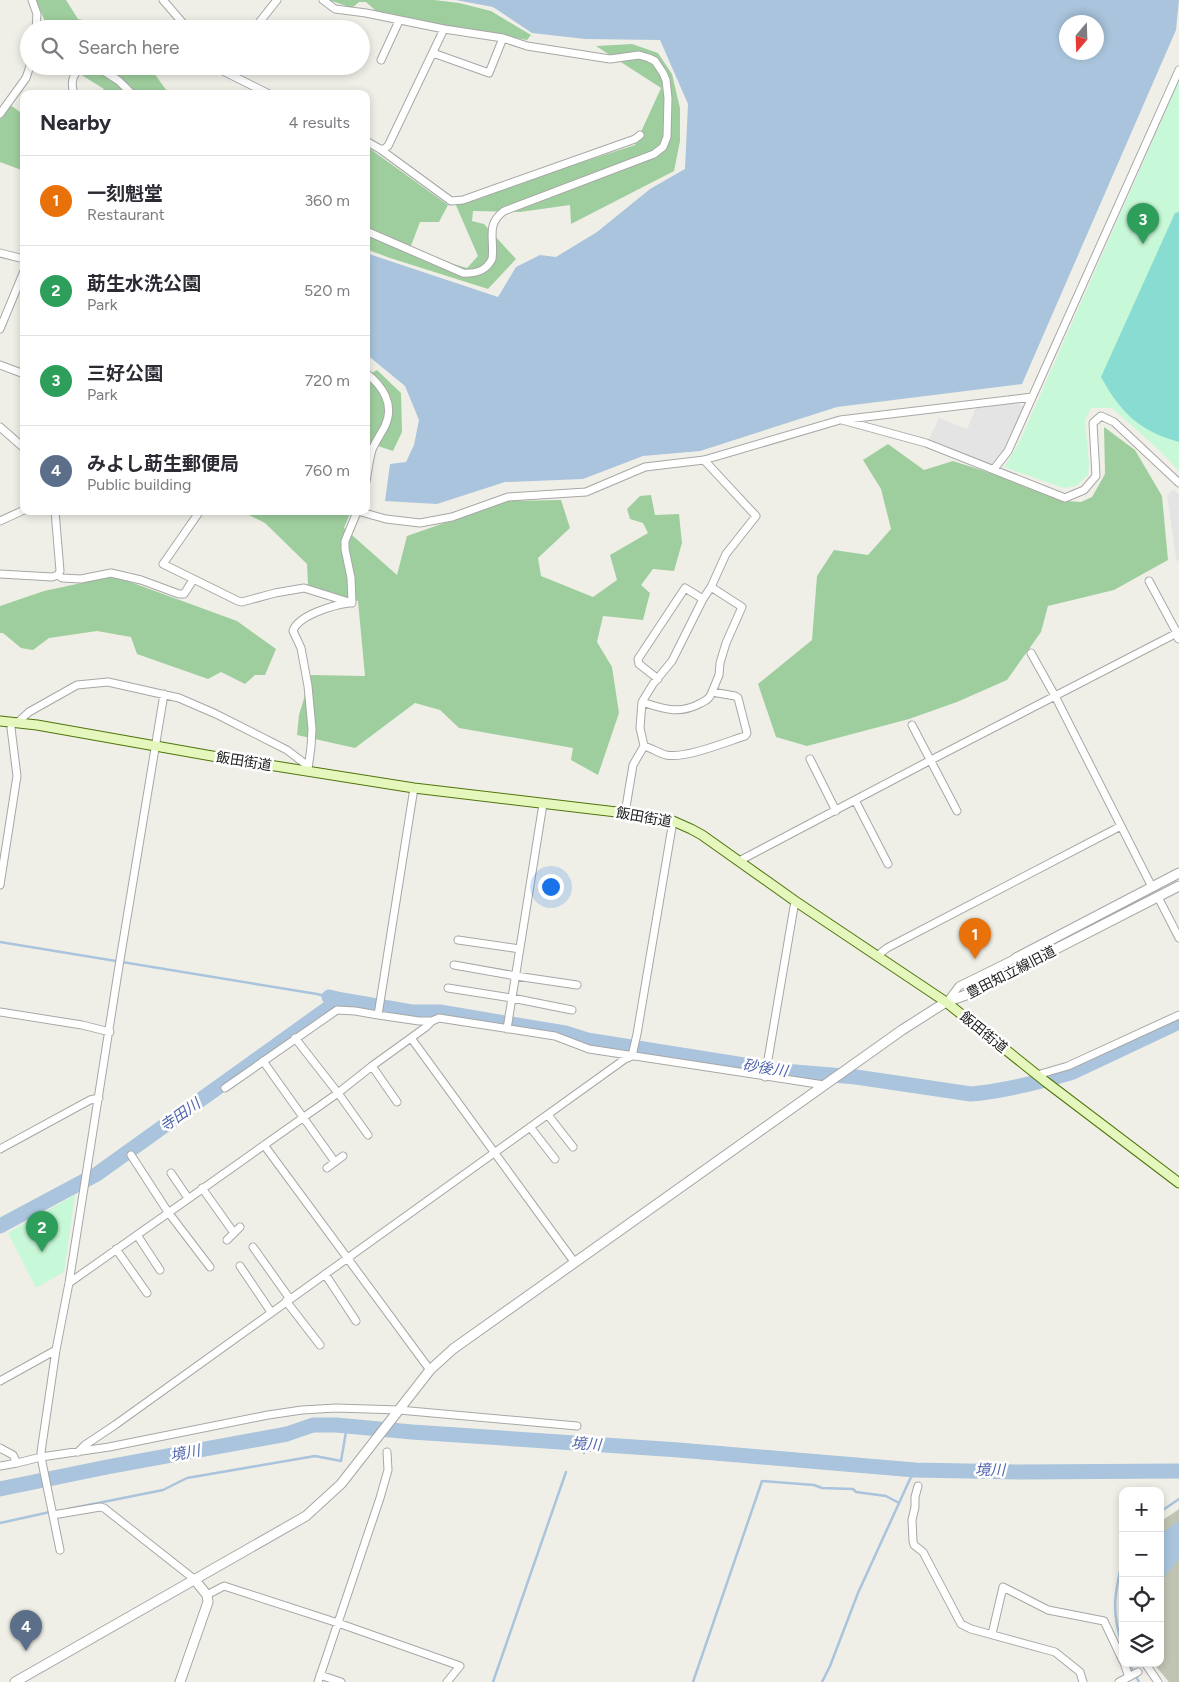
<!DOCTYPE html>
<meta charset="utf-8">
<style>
body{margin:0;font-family:Figtree,"Noto Sans JP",sans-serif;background:#f2f2f3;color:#2b2b33}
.controls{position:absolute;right:15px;bottom:15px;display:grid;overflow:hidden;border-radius:10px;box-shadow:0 2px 8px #0003}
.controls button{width:45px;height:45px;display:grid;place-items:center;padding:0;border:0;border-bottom:1px solid #e1e1e2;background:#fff;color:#2b2b33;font:25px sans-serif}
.compass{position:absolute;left:1059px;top:15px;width:45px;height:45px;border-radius:50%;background:#fff;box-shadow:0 2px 8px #0003;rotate:199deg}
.you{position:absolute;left:550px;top:886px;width:18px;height:18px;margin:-12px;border:4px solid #fff;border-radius:50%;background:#1a73e8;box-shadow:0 0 0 8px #1a73e833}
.badge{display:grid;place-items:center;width:32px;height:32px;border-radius:50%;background:#c83908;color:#fff;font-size:16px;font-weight:700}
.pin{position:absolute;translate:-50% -41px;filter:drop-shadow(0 1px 2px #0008)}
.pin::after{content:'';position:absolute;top:26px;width:18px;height:15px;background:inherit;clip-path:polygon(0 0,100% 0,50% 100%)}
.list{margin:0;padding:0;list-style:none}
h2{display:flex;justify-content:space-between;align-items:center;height:65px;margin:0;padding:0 20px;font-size:21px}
h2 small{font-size:16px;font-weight:400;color:#7c7c81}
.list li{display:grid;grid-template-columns:32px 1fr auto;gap:15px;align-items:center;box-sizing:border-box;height:90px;padding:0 20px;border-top:1px solid #e1e1e2}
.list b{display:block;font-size:19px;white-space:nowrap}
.list p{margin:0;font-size:16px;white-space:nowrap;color:#7c7c81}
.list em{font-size:16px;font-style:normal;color:#7c7c81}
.icon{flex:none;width:28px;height:28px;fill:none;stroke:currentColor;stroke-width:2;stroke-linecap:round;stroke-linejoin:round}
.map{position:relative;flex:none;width:1179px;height:1682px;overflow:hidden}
.search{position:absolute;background:#fff;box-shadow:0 2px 8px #0003;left:20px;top:20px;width:350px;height:55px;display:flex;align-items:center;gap:12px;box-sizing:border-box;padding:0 18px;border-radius:28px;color:#7c7c81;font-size:19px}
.panel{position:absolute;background:#fff;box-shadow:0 2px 8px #0003;left:20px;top:90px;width:350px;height:425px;border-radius:10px}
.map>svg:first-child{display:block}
</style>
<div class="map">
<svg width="1179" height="1682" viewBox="0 0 1179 1682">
<rect width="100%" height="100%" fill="#f0efe7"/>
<path fill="#c0c5b3" d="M1179,1509v173h-10l-16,-19h7v-141z"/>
<path fill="#9fce9e" d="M36,0h30l12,19 26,5 6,5h-62z
M329,0h105l25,3 32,8 40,24 -4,5 -83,-14 -67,-14 -11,-10h-7l-7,6z
M632,44l26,9 14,21 8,34v33l-6,30 -103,53 -1,-19 -50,7 -47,-1 -1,10 12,3 32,35 -28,30 -98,-31 -24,-9v-103l82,59 -9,17h-19l-11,29 58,17 11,-12 -23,-53 180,-58 26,-57 -65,-42z
M67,66h82l20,28h-71l6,-5z
M9,104l15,11v56l-24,-9v-43z
M377,370l24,23 1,39 -9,19 -27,-9v-66z
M1104,427l31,23 27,46 6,64 -54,30 -66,16 -7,26 -34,48 -50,22 -48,17 -102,27 -31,-9 -18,-53 54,-44 5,-64 17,-26 34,5 23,-26 -10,-40 -18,-29 25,-16 36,26 29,-9 53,17 60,23 15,1 11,-5 13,-23z
M651,495l4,20 24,-1 3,29 -8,28 -21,-2 -12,16 9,8 -7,27 -40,-4 -6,26 15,25 7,46 -21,62 -27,-15 2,-12 -114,-20 -19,-18 -25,-7 -60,45 -58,-13 2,-20 12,-40 54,1 -7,-75 -50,-16 -1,-21 -42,-41 -24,-12h110l-7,17 53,47 10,-39 100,-35 54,-1 9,28 -32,30 3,18 52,21 24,-17 -7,-25 38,-22 -5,-10 -13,-4 -3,-10 13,-13z
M114,576l123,45 39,28 -11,26h-10l-10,9 -24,-12 -13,7 -71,-25 -6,-17 -34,-6 -48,7 -16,12 -12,-2 -18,-15h-3v-27l44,-15z"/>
<path fill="#c7f8d7" d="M1179,81v390l-22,-23 -45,-40h-21l-6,12 4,43 -1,12 -12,11 -12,2 -60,-21 15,-24z
M75,1195l-11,77 -28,16 -28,-55z"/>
<path fill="#89dcd1" d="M1179,212v230c-40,-11 -58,-29 -78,-65l74,-164z"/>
<path fill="#e4e4e4" d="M1017,403l8,4 -18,39 -16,19 -62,-26 10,-21 28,11 9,-21z
M1174,489l5,6v68l-3,-5 -9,-63z"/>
<path fill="#a9c4dc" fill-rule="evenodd" d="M456,0h723l-3,30 -154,354 -185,23 -137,44 -57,5 -60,23 -78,3 -68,22 -52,-3 5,-37 16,-2 8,-17 5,-25 -14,-34 -39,-32v-101l132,44 18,-30 24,-12 16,2 41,-25 53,-43 35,-20 3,-65 -28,-64 -75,-1 -53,-6 -39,-26zM1066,22h30v30h-30z
M1179,1521v38l-19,23v-48z"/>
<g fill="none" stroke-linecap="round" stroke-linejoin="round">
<path stroke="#a9c4dc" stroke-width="2.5" d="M0,942l317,52 12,3
M584,1453l1,-9
M68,1509l95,-19 24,-12 128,-22 26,5 6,-35
M1160,1512l19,-13
M0,1523l50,-11
M1123,1559c-9,35 -12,54 0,88
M1129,1663l10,19
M493,1682l73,-210
M693,1682l69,-201 52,4 8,3 31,1 3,3 30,4 13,7
M822,1682l8,-16 28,-73 52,-114 7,-9"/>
<path stroke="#a9c4dc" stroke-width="15" d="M342,1000l70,12h28l125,21 22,7 196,31 73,6 115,17c34,-3 69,-12 102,-22l106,-50
M0,1226l97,-52 237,-170 8,-4 -13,-3
M0,1489l107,-22 180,-33 26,-9h23l76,7 267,18 236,20 106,2 158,-1"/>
<g stroke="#a7a7a7" stroke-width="9">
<path id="minor" d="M32,0l5,14 -1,15
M163,0l25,29
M323,0l12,9 31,4 78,16 59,9 24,8 83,13 29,-4 10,3 6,3 8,12 3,7 2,18 -1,39 -4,10 -9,7 -150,57c-19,14 -9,28 -12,48 -6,12 -16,15 -29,14l-97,-42
M254,29l23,-29
M433,53l56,20 14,-35
M381,60l18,-39
M96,66l23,15 13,13
M220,66l3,5 46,23
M74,94c-4,-12 -1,-23 11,-28
M0,114l26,-36 4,-12
M366,141l14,8 71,52 12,-1 172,-61 5,-4
M380,149h4l4,-3 56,-117
M0,253l24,6
M0,329l24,-58
M0,365l24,9
M366,373c17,13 29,32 19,53 -4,8 -10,16 -13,24 -3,10 -4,21 -6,31
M842,420l84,23 139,55 19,-8 12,-14 -3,-53 8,-7 13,6 65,61
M0,427l24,21
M994,469l14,-18 171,-381
M55,511l5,60 -2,4 4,3 19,1 30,-6 30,7 38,14h5l9,-14
M200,511l-37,53 75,37 4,1 33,-9 29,-5 48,15
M361,512l25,7 34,4 32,-6 56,-20 78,-5 59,-25 59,-7 136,-40 192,-23
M0,521l24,-11
M0,574l52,3 6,-2
M711,587l31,20 -16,36 -6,20 -1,12 -7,17
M352,603l-1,-25 -6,-29v-8l12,-29 4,-1
M1031,653l24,43 97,191
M658,679l-19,-15 -1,-5 47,-71 18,11
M642,702c22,7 37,13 59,1 6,-3 9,-5 11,-11l23,4 3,2 9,35 -2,3c-19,6 -60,23 -79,19 -7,-2 -15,-7 -22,-9l-4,-18 2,-26 11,-18 19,-23 31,-62 8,-12 15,-33 30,-38 -52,-56
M17,723l12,-11 48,-27 31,-3 71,16 37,16 71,36 21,16
M912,725l45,86
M810,759l26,52
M308,769l3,-22 1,-18 -4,-43 -7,-38 -8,-17c5,-16 41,-26 56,-28
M855,800l33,64
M625,813l8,-48 11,-19
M739,861l192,-101 246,-127 -28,-52
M0,885l17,-109 -6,-48 1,-6
M1158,897l21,41
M458,940l62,9
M877,956l10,-8 234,-122
M454,965l62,11 61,9
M448,988l64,10 60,12
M947,1002l12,-16 57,-28
M0,1012l82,13 28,7
M432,1021l7,-3 116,18 34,13 235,36
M507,1029l36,-225
M295,1038l43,55 30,42
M411,1038l164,225
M263,1061l72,101
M372,1066l25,36
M1037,1075l31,-9 111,-51
M765,1077l30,-176
M225,1088l112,-78 18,1 23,4
M548,1115l25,32
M530,1127l25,32
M264,1145l166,225
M0,1149l90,-49 9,-2
M131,1155l37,57 42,55
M327,1168l16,-12
M171,1173l17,25
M202,1188l32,45
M137,1235l23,35
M227,1240l13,-13
M253,1247l37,52
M116,1249l31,44
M240,1266l31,46
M325,1274l31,47
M69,1283l269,-190 34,-27 54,-39 6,-6h-13l-41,-6 36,-227
M286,1301l34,44
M0,1381l56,-31
M0,1448l13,7 4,8
M78,1452l7,-7 30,-20 510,-366 7,-3 5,-22 36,-213
M0,1466l17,-3 24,-6 68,-10 159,-32 34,-5 34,-2 63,2 178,16
M918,1486l-3,11v10l-3,13 1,21 1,4 9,7 38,72 10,5 84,23 25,20 3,10
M53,1515l47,-8 4,1 90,71
M60,1550l-18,-88 -1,-10 15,-102 13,-67 50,-317 45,-272
M207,1595l17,-9 114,37 122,43 -13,16
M992,1634l11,-47 45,23 56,11 19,40
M1124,1663l5,14
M1145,1663l13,19
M320,1675l21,7
M318,1682l62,-184 8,-28 -1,-18
M1119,1682l19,-10"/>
</g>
<g stroke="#a7a7a7" stroke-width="11">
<path id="tertiary" d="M1179,632l-2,1 2,5
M1016,958l163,-85
M15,1682l291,-166 35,-32 89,-114 23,-21 449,-319 44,-28 20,-7 213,-109
M180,1682l28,-80 -1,-7 -13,-16"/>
</g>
<g stroke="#4e750a" stroke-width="11">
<path id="secondary" d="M0,721l37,4 175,31 202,32 211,25 48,8 18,8 11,6 93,66 151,101 100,80 133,101"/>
</g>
<use href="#minor" stroke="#fff" stroke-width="7"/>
<use href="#tertiary" stroke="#fff" stroke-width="9"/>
<use href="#secondary" stroke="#e6f7be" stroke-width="9"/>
</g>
<g text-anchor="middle" stroke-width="5" stroke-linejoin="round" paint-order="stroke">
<g font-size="14" fill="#202020" stroke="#fff">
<text transform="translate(244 761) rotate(9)" y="5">飯田街道</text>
<text transform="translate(644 817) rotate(10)" y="5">飯田街道</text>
<text transform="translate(1011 972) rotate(-27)" y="5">豊田知立線旧道</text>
<text transform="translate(984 1032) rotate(39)" y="5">飯田街道</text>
</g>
<g font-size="15" font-style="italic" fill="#5066ad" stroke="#fff">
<text transform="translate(765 1068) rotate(9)" y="5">砂後川</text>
<text transform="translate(180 1115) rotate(-35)" y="5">寺田川</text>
<text transform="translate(586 1444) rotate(4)" y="5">境川</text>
<text transform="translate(185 1453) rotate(-11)" y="5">境川</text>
<text x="990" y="1475">境川</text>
</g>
</g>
</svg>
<div class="controls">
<button>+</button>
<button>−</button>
<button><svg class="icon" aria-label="locate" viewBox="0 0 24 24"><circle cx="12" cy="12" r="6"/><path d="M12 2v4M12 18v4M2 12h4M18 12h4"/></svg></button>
<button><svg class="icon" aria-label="layers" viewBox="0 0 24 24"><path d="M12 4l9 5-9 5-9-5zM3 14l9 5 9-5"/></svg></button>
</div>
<svg class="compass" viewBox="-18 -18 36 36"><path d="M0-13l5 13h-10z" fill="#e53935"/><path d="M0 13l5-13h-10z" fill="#7c7c81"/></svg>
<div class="you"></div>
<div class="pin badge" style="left:975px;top:959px;background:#e8710a">1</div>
<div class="pin badge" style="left:42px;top:1252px;background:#2e9e5b">2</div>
<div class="pin badge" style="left:1143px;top:244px;background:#2e9e5b">3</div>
<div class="pin badge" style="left:26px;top:1651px;background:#5c6f8a">4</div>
<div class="search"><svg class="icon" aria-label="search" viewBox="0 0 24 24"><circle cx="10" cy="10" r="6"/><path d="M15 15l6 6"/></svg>Search here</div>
<section class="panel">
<h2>Nearby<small>4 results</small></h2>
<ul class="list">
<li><span class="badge" style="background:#e8710a">1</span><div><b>一刻魁堂</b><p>Restaurant</p></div><em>360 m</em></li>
<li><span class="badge" style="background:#2e9e5b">2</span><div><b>莇生水洗公園</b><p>Park</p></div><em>520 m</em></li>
<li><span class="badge" style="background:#2e9e5b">3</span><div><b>三好公園</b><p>Park</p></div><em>720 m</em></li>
<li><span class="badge" style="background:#5c6f8a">4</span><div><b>みよし莇生郵便局</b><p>Public building</p></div><em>760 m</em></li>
</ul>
</section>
</div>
